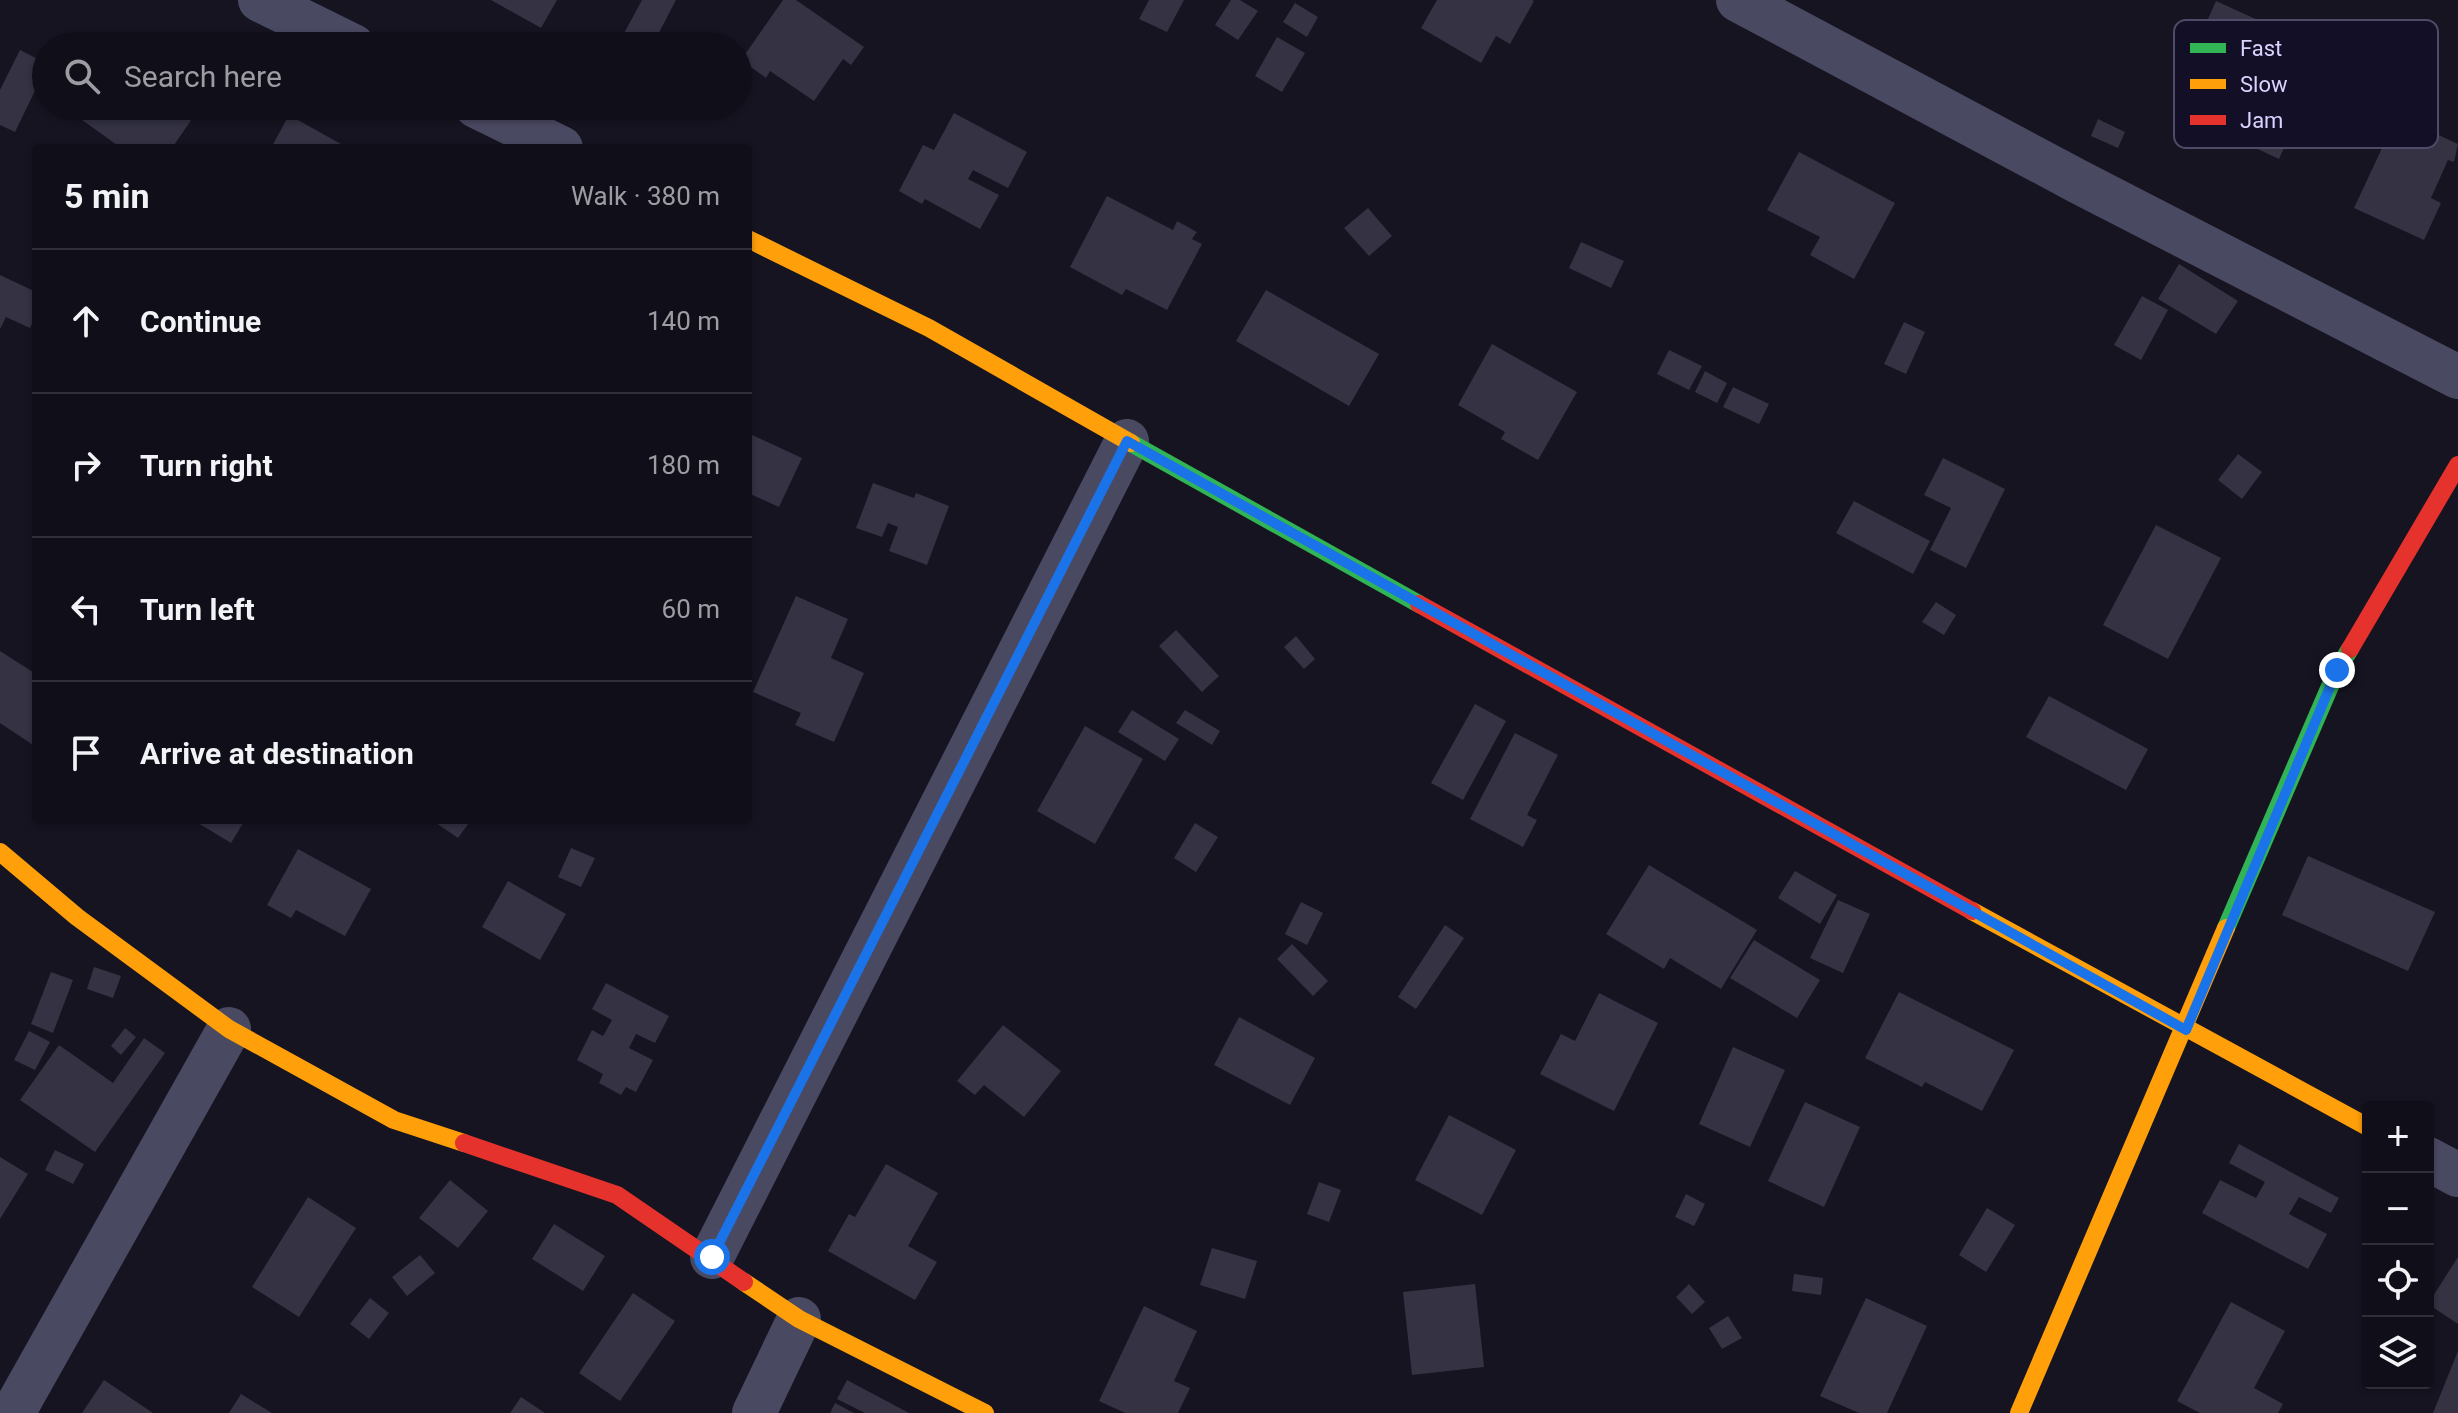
<!DOCTYPE html>
<meta charset="utf-8">
<style>
body{margin:0;font-family:Roboto,sans-serif;background:#1e1d26;color:#f1f3f6}
.controls{position:absolute;right:24px;bottom:24px;display:grid;overflow:hidden;border-radius:8px;box-shadow:0 2px 6px #0004}
.controls button{width:72px;height:72px;display:grid;place-items:center;padding:0;border:0;border-bottom:2px solid #302f38;background:#100f19;color:#f1f3f6;font:40px sans-serif}
.stop{position:absolute;width:24px;height:24px;margin:-18px;border:6px solid #1a73e8;border-radius:50%;background:#fff}
.stop.end{background:#1a73e8;border-color:#fff;box-shadow:0 2px 8px #0008}
.list{margin:0;padding:0;list-style:none}
h2{display:flex;justify-content:space-between;align-items:center;height:104px;margin:0;padding:0 32px;font-size:34px}
h2 small{font-size:26px;font-weight:400;color:#9c9ca2}
.list li{display:grid;grid-template-columns:52px 1fr auto;gap:24px;align-items:center;box-sizing:border-box;height:144px;padding:0 32px;border-top:2px solid #302f38}
.list b{display:block;font-size:30px;white-space:nowrap}
.list em{font-size:26px;font-style:normal;color:#9c9ca2}
.icon{flex:none;width:44px;height:44px;fill:none;stroke:currentColor;stroke-width:2;stroke-linecap:round;stroke-linejoin:round}
.map{position:relative;flex:none;width:2458px;height:1413px;overflow:hidden}
.search{position:absolute;background:#100f19;box-shadow:0 2px 6px #0004;left:32px;top:32px;width:720px;height:88px;display:flex;align-items:center;gap:20px;box-sizing:border-box;padding:0 28px;border-radius:44px;color:#9c9ca2;font-size:30px}
.panel{position:absolute;background:#100f19;box-shadow:0 2px 6px #0004;left:32px;top:144px;width:720px;height:680px;border-radius:8px}
.map>svg:first-child{display:block}
</style>
<div class="map">
<svg width="2458" height="1413" viewBox="0 0 2458 1413">
<rect width="100%" height="100%" fill="#161421"/>
<path fill="#343243" d="M491,0h66l-16,28z
M642,0h34l-24,46h-12l-18,-9z
M783,0h13l68,47 -13,18 -8,-6 -29,42 -44,-30 -4,7 -25,-18z
M1149,0h35l-17,32 -28,-13z
M1231,0h9l18,11 -20,29 -23,-15z
M1437,0h95l2,1 -24,43 -14,-8 -15,27 -60,-35z
M2216,1l112,51 -49,107 -32,-15 22,-49 -79,-36z
M1295,3l23,14 -11,20 -24,-15z
M1277,37l28,16 -23,39 -27,-16z
M20,50l26,13v5l-31,64 -15,-7v-35z
M80,106h105l11,7 -24,35h-51l-47,-34z
M954,113l73,39 -19,36 -35,-18 -5,9 31,16 -19,34 -55,-30 -3,5 -23,-13 24,-46 11,5z
M289,115l59,33h-77z
M2397,116l61,28 -4,18 -6,-2 -17,38 10,5 -17,37 -70,-32z
M2098,119l27,13 -7,16 -27,-12z
M1799,152l96,51 -41,76 -44,-24 10,-18 -53,-27z
M1107,196l66,34 4,-9 20,11 -5,7 10,5 -35,66 -41,-21 -4,6 -52,-28z
M1368,208l24,28 -23,20 -25,-28z
M1581,242l43,19 -13,27 -42,-20z
M2179,264l59,37 -22,33 -58,-35z
M0,275l36,17v24l-6,12 -24,-11 -6,12z
M1266,290l113,64 -30,52 -113,-65z
M2142,296l26,14 -27,50 -27,-15z
M1904,322l21,10 -19,42 -22,-10z
M1492,344l85,48 -39,68 -37,-21 4,-7 -47,-27z
M1669,350l33,16 -13,24 -32,-16z
M1705,371l22,12 -10,20 -22,-11z
M1733,387l36,17 -10,20 -36,-17z
M748,433l54,25 -23,49 -31,-14z
M2238,454l24,18 -20,27 -24,-19z
M1943,458l62,31 -39,79 -36,-18 21,-42 -27,-13z
M873,483l41,15 2,-5 33,13 -22,59 -38,-14 9,-24 -10,-4 -6,14 -26,-9z
M1854,501l76,40 -17,33 -77,-41z
M2156,525l65,33 -53,101 -65,-34z
M796,596l52,23 -17,39 33,15 -30,69 -39,-17 6,-12 -48,-21z
M1936,602l20,13 -12,20 -22,-13z
M1176,630l43,46 -17,16 -43,-46z
M1296,636l19,23 -11,10 -20,-22z
M0,651l36,23v73l-36,-24z
M2049,696l99,53 -22,41 -100,-53z
M1475,704l31,17 -43,79 -32,-17z
M1132,710l47,29 -14,22 -47,-29z
M1185,710l35,21 -8,14 -36,-22z
M1085,726l58,33 -48,85 -58,-33z
M1515,733l43,22 -31,60 10,5 -14,27 -53,-28z
M193,820h52l-14,23z
M439,820h32l-13,18 -22,-15z
M1195,823l23,14 -22,35 -22,-14z
M571,848l24,10 -14,29 -23,-10z
M298,849l73,40 -26,47 -49,-26 -5,8 -24,-13z
M2308,856l127,56 -27,59 -126,-56z
M1649,865l108,65 -36,59 -51,-31 -6,11 -58,-35z
M1795,871l42,24 -17,29 -42,-26z
M508,881l58,33 -26,46 -58,-33z
M1838,900l32,14 -27,59 -33,-15z
M1301,902l22,11 -16,32 -22,-11z
M1445,925l19,13 -48,71 -18,-12z
M1754,940l66,40 -23,38 -67,-40z
M1292,944l36,37 -15,15 -36,-37z
M94,967l27,9 -8,22 -26,-9z
M51,972l22,8 -20,53 -22,-9z
M606,983l63,33 -14,27 -19,-9 -7,14 24,12 -17,32 -10,-5 -5,8 -22,-12 4,-9 -26,-14 15,-30 11,6 9,-16 -20,-11z
M1899,992l115,58 -32,61 -57,-29 -3,5 -57,-29z
M1599,993l59,30 -44,88 -74,-37 21,-40 14,7z
M1239,1017l76,41 -25,47 -76,-40z
M1003,1025l58,46 -37,46 -40,-32 -9,10 -18,-14z
M125,1028l11,9 -15,18 -10,-9z
M29,1031l21,11 -15,28 -21,-10z
M144,1038l21,15 -70,99 -75,-52 39,-55 54,38z
M1733,1047l52,23 -35,77 -51,-23z
M1805,1102l55,25 -36,80 -56,-26z
M1449,1115l67,35 -34,65 -67,-35z
M2239,1144l100,54 -8,15 -32,-16 -10,17 38,20 -19,35 -106,-56 18,-33 36,18 9,-16 -36,-19z
M55,1150l29,14 -11,20 -28,-14z
M0,1157l28,17 -28,45z
M886,1164l52,29 -30,53 29,16 -22,38 -87,-49 21,-37 6,3z
M450,1180l38,31 -30,37 -39,-30z
M1319,1182l22,8 -12,32 -22,-8z
M1686,1194l19,10 -11,22 -19,-9z
M308,1197l48,31 -57,89 -47,-30z
M1987,1208l28,17 -29,47 -27,-17z
M554,1224l51,32 -22,35 -51,-32z
M1212,1248l45,13 -12,38 -45,-14z
M420,1255l15,18 -28,23 -15,-19z
M2458,1257v67l-30,-20z
M1794,1274l29,4 -2,17 -29,-4z
M1475,1284l9,83 -72,8 -9,-83z
M1689,1284l16,18 -13,12 -16,-17z
M633,1293l42,28 -55,80 -41,-28z
M370,1298l19,15 -20,26 -19,-15z
M1866,1298l61,28 -40,87h-28l-39,-17z
M2231,1302l54,29 -31,57 29,16 -5,9h-78l-23,-12z
M1144,1306l53,25 -23,50 16,7 -12,25h-53l-26,-12z
M1728,1316l14,22 -20,11 -13,-21z
M2458,1351v62h-25z
M104,1380l49,33h-71z
M847,1380l62,33h-44l-28,-14z
M241,1394l31,19h-43z
M521,1397l24,16h-35z
M835,1403l19,10h-24z"/>
<g fill="none" stroke-linecap="round" stroke-linejoin="round">
<path stroke="#4a4962" stroke-width="44" d="M260,0l93,46
M1738,0l341,182 379,195
M476,106l85,42
M2428,1159l30,16
M712,1257l415,-816
M13,1413l216,-384
M754,1413l45,-94"/>
<path stroke="#30b455" stroke-width="18" d="M1131,443l288,161
M2226,928l111,-258 13,-21"/>
<path stroke="#ff9f0a" stroke-width="18" d="M748,239l181,89 202,115
M0,852l77,65 152,112 165,91 70,23
M1972,911l396,216
M744,1282l55,37 186,94
M2019,1413l207,-485"/>
<path stroke="#e5322d" stroke-width="18" d="M1419,604l553,307
M2350,649l108,-184
M464,1143l153,52 127,87"/>
</g>
<g fill="none" stroke-linecap="round" stroke-linejoin="round">
<path stroke="#1a73e8" stroke-width="10" d="M712,1257l415,-816 1059,589 151,-360"/>
</g>
<rect x="2174" y="20" width="264" height="128" rx="12" fill="#130f26" stroke="#4e4a67" stroke-width="2"/>
<rect x="2190" y="43" width="36" height="10" fill="#30b455"/>
<rect x="2190" y="79" width="36" height="10" fill="#ff9f0a"/>
<rect x="2190" y="115" width="36" height="10" fill="#e5322d"/>
<g font-size="22" fill="#d9d4ff">
<text x="2240" y="56">Fast</text>
<text x="2240" y="92">Slow</text>
<text x="2240" y="128">Jam</text>
</g>
</svg>
<div class="controls">
<button>+</button>
<button>−</button>
<button><svg class="icon" aria-label="locate" viewBox="0 0 24 24"><circle cx="12" cy="12" r="6"/><path d="M12 2v4M12 18v4M2 12h4M18 12h4"/></svg></button>
<button><svg class="icon" aria-label="layers" viewBox="0 0 24 24"><path d="M12 4l9 5-9 5-9-5zM3 14l9 5 9-5"/></svg></button>
</div>
<div class="stop" style="left:712px;top:1257px"></div>
<div class="stop end" style="left:2337px;top:670px"></div>
<div class="search"><svg class="icon" aria-label="search" viewBox="0 0 24 24"><circle cx="10" cy="10" r="6"/><path d="M15 15l6 6"/></svg>Search here</div>
<section class="panel">
<h2>5 min<small>Walk · 380 m</small></h2>
<ul class="list">
<li><svg class="icon" aria-label="ahead" viewBox="0 0 24 24"><path d="M12 20V5M6 11l6-6 6 6"/></svg><div><b>Continue</b></div><em>140 m</em></li>
<li><svg class="icon" aria-label="right" viewBox="0 0 24 24"><path d="M7 20v-9h11M14 6l5 5-5 5"/></svg><div><b>Turn right</b></div><em>180 m</em></li>
<li><svg class="icon" aria-label="left" viewBox="0 0 24 24"><path d="M17 20v-9H6M10 6l-5 5 5 5"/></svg><div><b>Turn left</b></div><em>60 m</em></li>
<li><svg class="icon" aria-label="arrive" viewBox="0 0 24 24"><path d="M6 21V4h12l-3 4 3 4H6"/></svg><div><b>Arrive at destination</b></div></li>
</ul>
</section>
</div>
